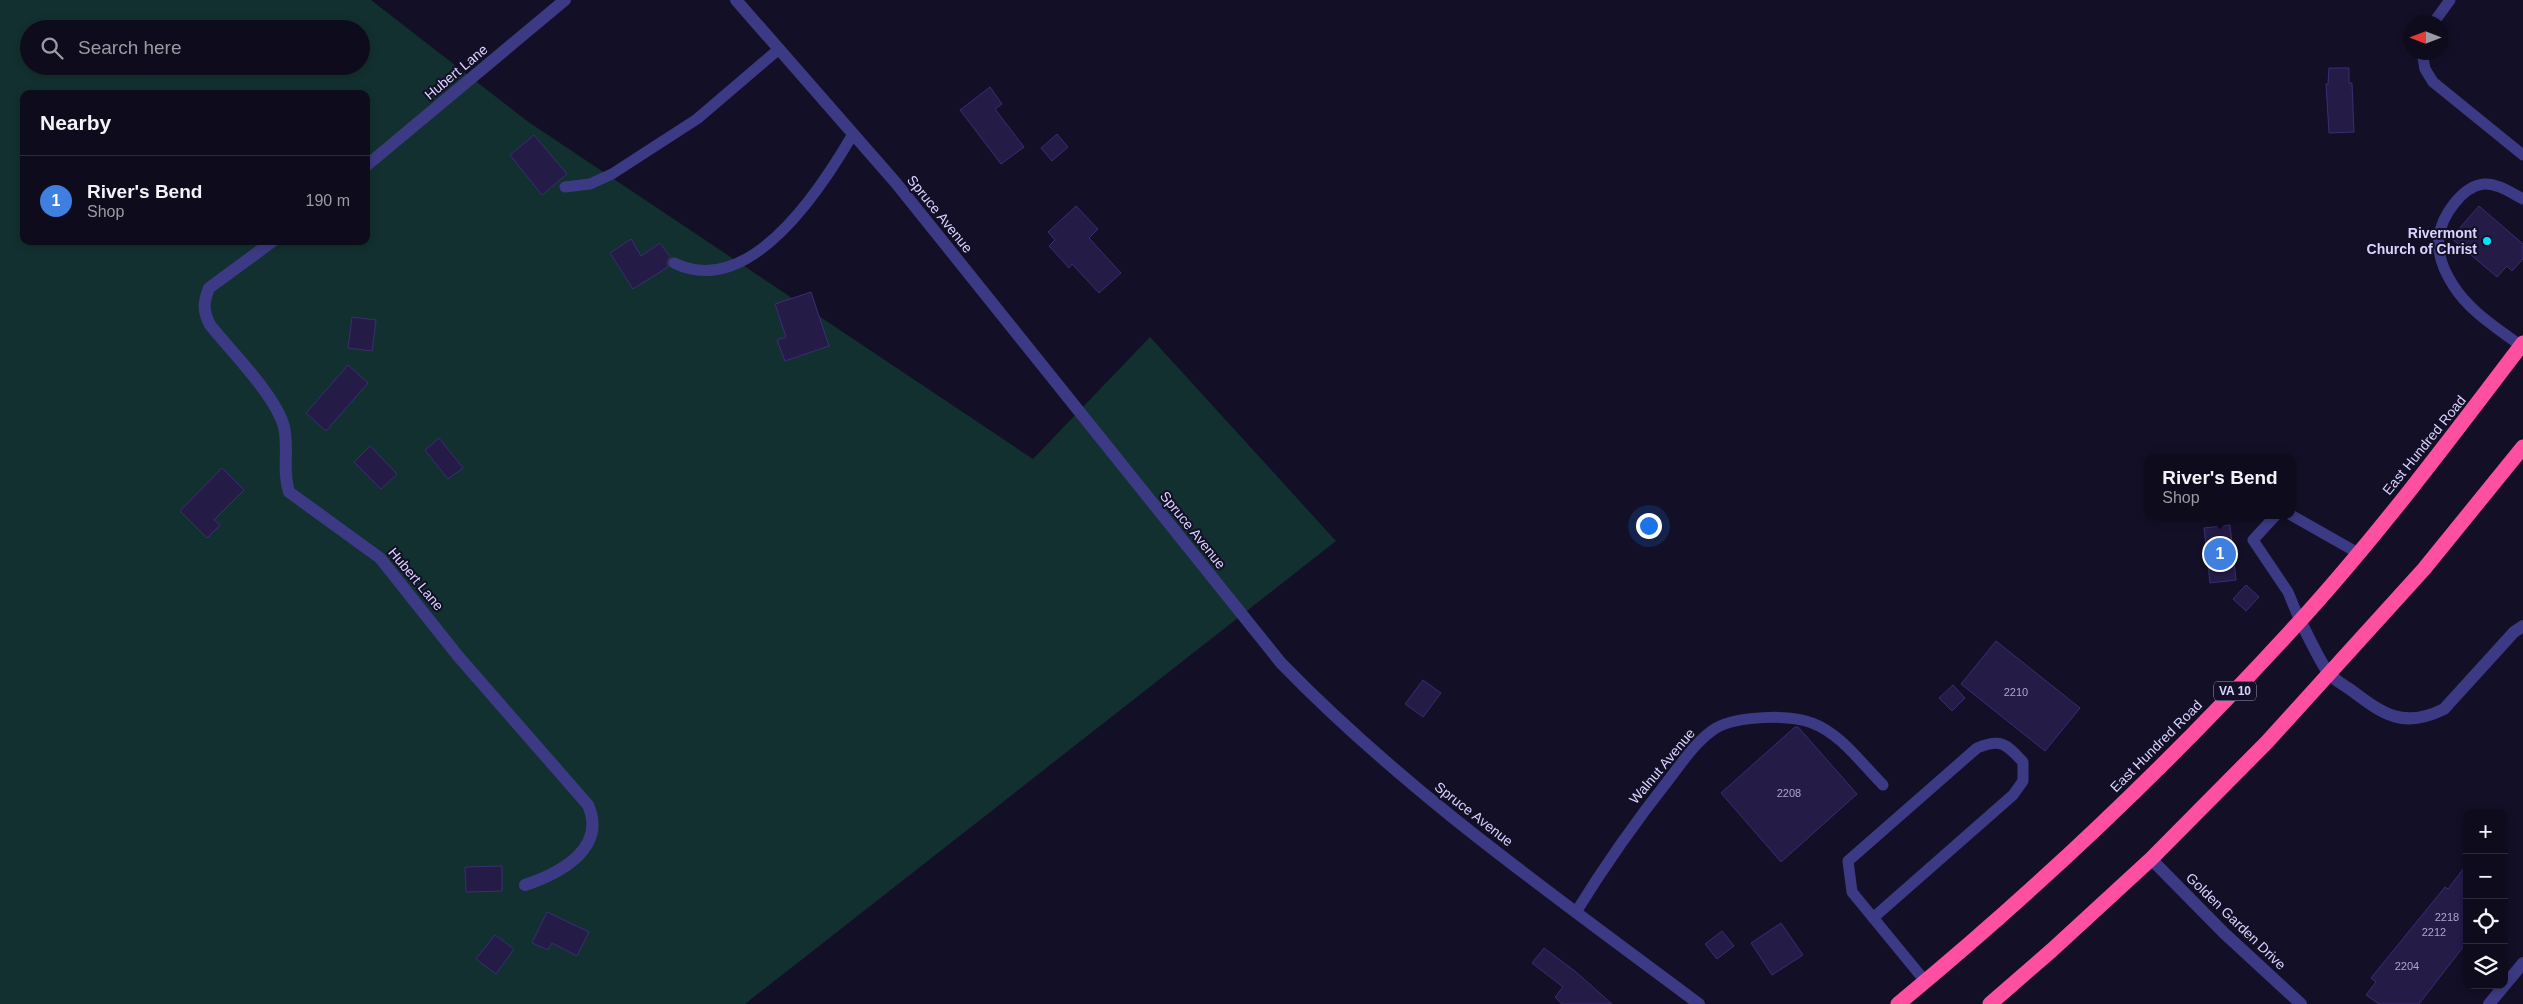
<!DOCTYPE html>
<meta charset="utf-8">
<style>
body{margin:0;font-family:Arial,sans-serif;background:#1c1929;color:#f1f3f6}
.controls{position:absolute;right:15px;bottom:15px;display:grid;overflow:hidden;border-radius:10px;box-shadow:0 2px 8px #0003}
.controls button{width:45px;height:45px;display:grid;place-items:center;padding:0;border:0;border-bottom:1px solid #2e2b3b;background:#0e0b1c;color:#f1f3f6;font:25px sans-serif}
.compass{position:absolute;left:2403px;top:15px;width:45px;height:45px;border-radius:50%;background:#0e0b1c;box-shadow:0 2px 8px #0003;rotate:270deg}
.you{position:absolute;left:1648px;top:525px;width:18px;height:18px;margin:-12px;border:4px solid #fff;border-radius:50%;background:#1a73e8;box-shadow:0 0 0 8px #1a73e833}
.badge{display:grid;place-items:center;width:32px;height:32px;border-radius:50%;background:#8c9099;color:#fff;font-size:16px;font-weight:700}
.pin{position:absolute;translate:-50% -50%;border:2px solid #fff;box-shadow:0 1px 5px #0006}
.popup{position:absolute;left:2145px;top:454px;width:150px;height:65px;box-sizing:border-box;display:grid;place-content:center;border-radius:10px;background:#0e0b1c;filter:drop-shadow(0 1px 4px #0005);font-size:16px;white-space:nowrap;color:#9b9ba3}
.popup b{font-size:19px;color:#f1f3f6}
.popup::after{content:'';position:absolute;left:50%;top:100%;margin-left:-10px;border:10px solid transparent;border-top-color:#0e0b1c}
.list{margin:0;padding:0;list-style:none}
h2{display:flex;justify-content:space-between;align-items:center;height:65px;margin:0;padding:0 20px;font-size:21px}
h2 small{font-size:16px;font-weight:400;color:#9b9ba3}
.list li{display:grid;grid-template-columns:32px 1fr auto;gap:15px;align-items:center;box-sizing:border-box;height:90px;padding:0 20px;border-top:1px solid #2e2b3b}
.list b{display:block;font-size:19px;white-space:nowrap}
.list p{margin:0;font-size:16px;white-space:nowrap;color:#9b9ba3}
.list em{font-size:16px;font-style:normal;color:#9b9ba3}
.icon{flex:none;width:28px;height:28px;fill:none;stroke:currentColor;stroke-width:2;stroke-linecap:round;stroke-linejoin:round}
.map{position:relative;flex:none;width:2523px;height:1004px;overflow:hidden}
.search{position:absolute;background:#0e0b1c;box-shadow:0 2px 8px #0003;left:20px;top:20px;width:350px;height:55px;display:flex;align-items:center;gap:12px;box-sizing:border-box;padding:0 18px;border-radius:28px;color:#9b9ba3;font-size:19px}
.panel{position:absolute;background:#0e0b1c;box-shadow:0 2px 8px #0003;left:20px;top:90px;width:350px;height:155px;border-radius:10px}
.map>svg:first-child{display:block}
</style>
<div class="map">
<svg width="2523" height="1004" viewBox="0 0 2523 1004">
<rect width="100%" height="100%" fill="#130f26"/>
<path fill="#12302f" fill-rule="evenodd" d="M0,0h371l156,121 506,338 117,-122 186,204 -591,463h-745zM29,29h332v37h-332zM24,94h342v147h-342z"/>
<path fill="#241b47" stroke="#3b2d73" d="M2329,68h20v15h3l2,49 -25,1 -3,-49h2z
M990,87l12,17 -7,5 29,38 -23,17 -41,-54z
M1057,134l11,13 -16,14 -11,-13z
M534,135l33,39 -25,21 -32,-40z
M1076,206l22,23 -9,9 32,35 -22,20 -27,-29 -3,4 -20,-22 6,-6 -7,-8z
M2479,206l44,38v15l-11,12 -5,-5 -10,11 -46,-39z
M631,239l10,17 19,-13 10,14 -3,5 1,5 -35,22 -23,-36z
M811,292l18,54 -44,15 -8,-21 9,-3 -11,-33z
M352,317l24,3 -4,31 -24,-3z
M348,365l20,18 -42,48 -20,-18z
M439,438l24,30 -15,11 -23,-29z
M370,446l27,28 -16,15 -27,-27z
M222,468l22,22 -30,30 6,5 -13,13 -27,-27z
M2230,525l6,55 -26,3 -6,-55z
M2246,585l13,12 -13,14 -13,-12z
M1996,641l84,67 -35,43 -84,-67z
M1423,680l18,13 -18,24 -18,-13z
M1953,685l12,13 -13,13 -13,-13z
M1795,727h3l59,67 -76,68 -60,-69z
M2467,864v78l-48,62h-40l-13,-9 10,-13 -5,-4 74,-91 3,2z
M502,866v25l-36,1 -1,-25z
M547,912l42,20 -12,24 -25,-13 -4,7 -16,-7z
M1781,923l22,32 -31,20 -21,-32z
M1722,931l12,15 -17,13 -12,-15z
M495,935l19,14 -18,25 -20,-15z
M1544,948l32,24 36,32h-50l-7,-7 8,-10 -31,-24z"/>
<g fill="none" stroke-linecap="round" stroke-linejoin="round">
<path stroke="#3d3a85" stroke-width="11" d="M2434,22l16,-22
M2422,52l3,17 8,13 90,73
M565,187l25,-3 22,-10 85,-55 82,-70
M674,263c76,37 147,-74 179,-129
M2521,346c-24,-18 -52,-35 -68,-61 -9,-14 -16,-32 -14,-48 2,-20 23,-51 45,-53 13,-1 27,9 39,15
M2276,515l-23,25 35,52 12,29
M2291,515l67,38
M1576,912c29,-47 60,-91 94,-134 13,-17 28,-39 46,-50 21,-12 74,-14 96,-5 28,10 50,41 71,62
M1873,918l140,-123 10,-14v-19c-17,-18 -21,-24 -46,-14l-129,113 4,31 73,89"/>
<path stroke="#3d3a85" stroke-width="12" d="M736,0l160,183 385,480c125,129 274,233 418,341
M366,166l199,-166
M273,241l-64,47c-6,15 -6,23 1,37 21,26 66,71 74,102 5,21 -2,44 5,65l91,66 78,98 130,149c19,43 -27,68 -63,80
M2300,621c9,16 17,35 27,50 5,8 17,14 24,19 33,25 53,39 93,19l70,-77 9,-6
M2151,859l73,74 77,71
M2489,1004l34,-41"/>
<path stroke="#ff4fa3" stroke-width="15" d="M1898,1004c142,-117 277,-246 401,-382 80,-88 152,-184 224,-279
M1990,1004l62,-54 99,-91 116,-117 157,-173 99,-122"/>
</g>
<circle fill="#00e5ff" stroke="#130f26" stroke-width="2" cx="2487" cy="241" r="5"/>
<g text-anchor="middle" stroke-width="4" stroke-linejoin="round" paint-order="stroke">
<g font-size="11" fill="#aca6d1">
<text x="2016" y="696">2210</text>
<text x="1789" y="797">2208</text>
<text x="2447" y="921">2218</text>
<text x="2434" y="936">2212</text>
<text x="2407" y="970">2204</text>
</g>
<rect fill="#130f26" stroke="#9e99be" stroke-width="1" x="2214" y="681.5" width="42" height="19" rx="4"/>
<g font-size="12" font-weight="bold" fill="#d9d4ff">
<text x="2235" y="695">VA 10</text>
</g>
<g font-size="14" fill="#d9d4ff" stroke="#130f26">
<text transform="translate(456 72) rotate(-40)" y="5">Hubert Lane</text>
<text transform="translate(940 214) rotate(51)" y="5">Spruce Avenue</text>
<text transform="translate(2424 445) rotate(-51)" y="5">East Hundred Road</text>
<text transform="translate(1193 530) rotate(51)" y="5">Spruce Avenue</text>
<text transform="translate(416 579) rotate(50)" y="5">Hubert Lane</text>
<text transform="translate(2156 746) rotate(-45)" y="5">East Hundred Road</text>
<text transform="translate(1662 766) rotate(-50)" y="5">Walnut Avenue</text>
<text transform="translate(1474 814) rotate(38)" y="5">Spruce Avenue</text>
<text transform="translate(2236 921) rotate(44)" y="5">Golden Garden Drive</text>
</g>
<g font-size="14" font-weight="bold" fill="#d9d4ff" stroke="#130f26" text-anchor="end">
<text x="2477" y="238">Rivermont<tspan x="2477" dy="16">Church of Christ</tspan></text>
</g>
</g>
</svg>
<div class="controls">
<button>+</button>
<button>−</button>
<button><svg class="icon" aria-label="locate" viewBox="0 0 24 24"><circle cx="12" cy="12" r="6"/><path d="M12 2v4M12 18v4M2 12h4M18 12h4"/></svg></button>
<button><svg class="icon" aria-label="layers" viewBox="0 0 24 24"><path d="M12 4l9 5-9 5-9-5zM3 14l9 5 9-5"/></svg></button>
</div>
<svg class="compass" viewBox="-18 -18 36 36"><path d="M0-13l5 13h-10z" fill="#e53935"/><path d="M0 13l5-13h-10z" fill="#9b9ba3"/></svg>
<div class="you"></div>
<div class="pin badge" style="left:2220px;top:554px;background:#3f7fe0">1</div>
<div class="popup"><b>River's Bend</b>Shop</div>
<div class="search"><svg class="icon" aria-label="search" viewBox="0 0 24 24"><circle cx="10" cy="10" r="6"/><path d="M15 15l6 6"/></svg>Search here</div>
<section class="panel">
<h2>Nearby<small></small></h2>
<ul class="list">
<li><span class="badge" style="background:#3f7fe0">1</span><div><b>River's Bend</b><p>Shop</p></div><em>190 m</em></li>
</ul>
</section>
</div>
